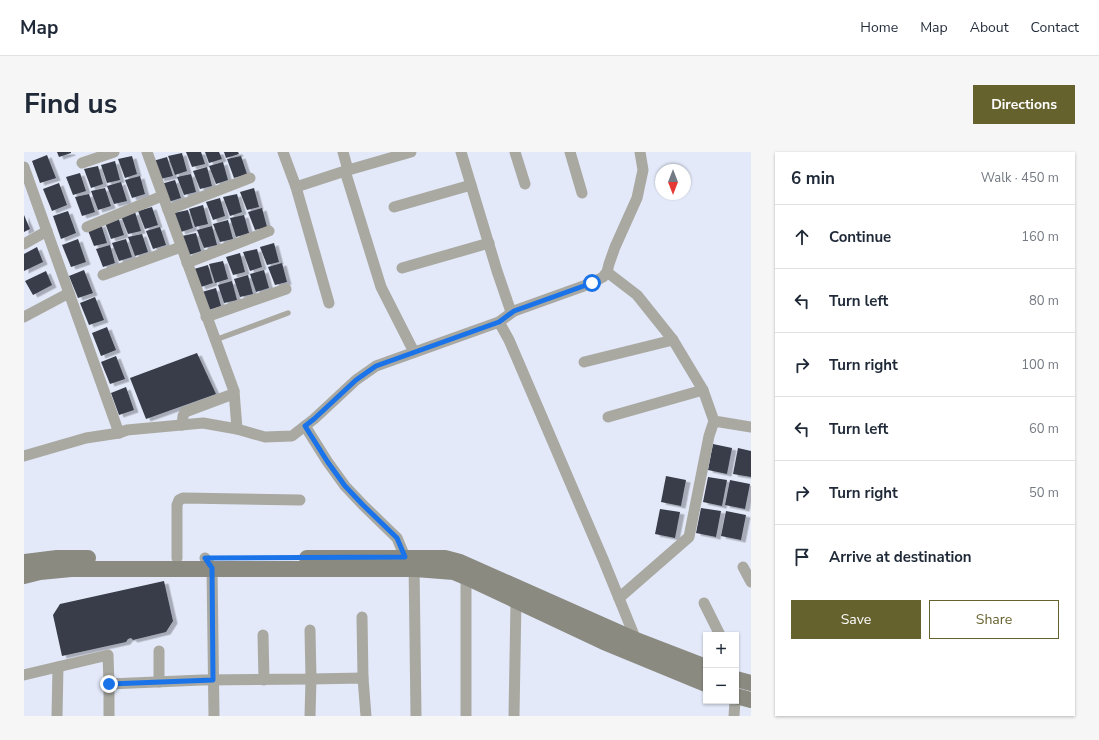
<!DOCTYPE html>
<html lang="en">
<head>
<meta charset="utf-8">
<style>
	:root { --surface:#fff; --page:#f6f6f7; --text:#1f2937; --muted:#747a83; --line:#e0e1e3; --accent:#66622e }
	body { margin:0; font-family:"Nunito Sans",sans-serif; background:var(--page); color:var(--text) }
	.controls { position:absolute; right:12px; bottom:12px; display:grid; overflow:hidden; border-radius:0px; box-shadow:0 1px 3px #0004 }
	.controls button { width:36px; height:36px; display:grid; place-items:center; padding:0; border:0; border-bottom:1px solid var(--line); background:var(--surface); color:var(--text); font:20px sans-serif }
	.compass { position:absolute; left:631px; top:12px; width:36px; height:36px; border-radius:50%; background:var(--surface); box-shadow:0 1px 3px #0004; rotate:180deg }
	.stop { position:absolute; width:12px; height:12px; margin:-9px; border:3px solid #1a73e8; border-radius:50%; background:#fff }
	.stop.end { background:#1a73e8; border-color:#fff; box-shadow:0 1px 4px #0008 }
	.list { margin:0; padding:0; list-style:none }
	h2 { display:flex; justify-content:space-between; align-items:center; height:52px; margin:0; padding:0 16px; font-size:17px }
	h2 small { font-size:13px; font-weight:400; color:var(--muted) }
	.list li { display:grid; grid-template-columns:26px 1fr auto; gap:12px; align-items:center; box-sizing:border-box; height:64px; padding:0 16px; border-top:1px solid var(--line) }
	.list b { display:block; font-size:15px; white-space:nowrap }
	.list em { font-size:13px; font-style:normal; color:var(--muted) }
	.actions { display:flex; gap:8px; padding:12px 16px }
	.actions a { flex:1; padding:9px 0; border:1px solid var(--accent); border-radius:0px; text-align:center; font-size:14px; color:var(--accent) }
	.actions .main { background:var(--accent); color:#fff }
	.icon { flex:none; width:22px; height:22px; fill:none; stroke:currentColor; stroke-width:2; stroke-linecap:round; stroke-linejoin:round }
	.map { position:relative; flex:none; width:727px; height:564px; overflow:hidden; border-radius:0px }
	header { display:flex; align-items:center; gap:24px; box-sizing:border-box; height:56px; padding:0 20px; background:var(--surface); border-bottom:1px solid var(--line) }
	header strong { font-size:19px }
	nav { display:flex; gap:22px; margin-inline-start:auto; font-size:14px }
	.intro { display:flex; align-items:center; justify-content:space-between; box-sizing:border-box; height:96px; padding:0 24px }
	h1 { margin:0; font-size:28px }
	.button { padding:10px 18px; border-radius:0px; background:var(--accent); color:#fff; font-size:14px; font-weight:700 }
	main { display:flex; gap:24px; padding:0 24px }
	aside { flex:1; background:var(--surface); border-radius:0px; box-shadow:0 1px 3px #0004 }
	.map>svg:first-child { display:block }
</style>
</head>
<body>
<header>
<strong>Map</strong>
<nav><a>Home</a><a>Map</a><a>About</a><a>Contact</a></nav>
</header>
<div class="intro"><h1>Find us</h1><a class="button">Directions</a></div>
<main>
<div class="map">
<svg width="727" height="564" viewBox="0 0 727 564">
	<defs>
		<filter id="shadow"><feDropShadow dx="4.5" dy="2.5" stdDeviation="0" flood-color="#0004"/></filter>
	</defs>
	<rect width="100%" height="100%" fill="#e3e9f9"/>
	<g fill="#383d48" filter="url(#shadow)">
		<polygon points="33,0 47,0 47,1 35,5"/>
		<polygon points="162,0 177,0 181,12 168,15"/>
		<polygon points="181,0 195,0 198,7 185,11"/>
		<polygon points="200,0 214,0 215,2 202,6"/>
		<polygon points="158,1 163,19 151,23 144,4"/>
		<polygon points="23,3 32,26 16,31 8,9"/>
		<polygon points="108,4 113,22 101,26 94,7"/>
		<polygon points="217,4 223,22 210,26 203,7"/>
		<polygon points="143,5 149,24 136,27 129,9"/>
		<polygon points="91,9 96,28 83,31 77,13"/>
		<polygon points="199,10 204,28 192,32 185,14"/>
		<polygon points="74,14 79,32 67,36 60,17"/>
		<polygon points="183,15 188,34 176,37 169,19"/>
		<polygon points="56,21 62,39 49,43 42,25"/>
		<polygon points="167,22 172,40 160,43 153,25"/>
		<polygon points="116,24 121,42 108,46 101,28"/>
		<polygon points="151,28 157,46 144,50 137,32"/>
		<polygon points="97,30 103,49 90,52 83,34"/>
		<polygon points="35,31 43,53 28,59 19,37"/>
		<polygon points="81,36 87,54 74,58 67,39"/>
		<polygon points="230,36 235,55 223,58 216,40"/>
		<polygon points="65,42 71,60 58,64 51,45"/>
		<polygon points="213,42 218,60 206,64 199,45"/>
		<polygon points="196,46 201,64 189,68 182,50"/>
		<polygon points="179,53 184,72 171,75 165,57"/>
		<polygon points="128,55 134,73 121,77 114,59"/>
		<polygon points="238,56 243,75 231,78 224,60"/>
		<polygon points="164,58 169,76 157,80 150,61"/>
		<polygon points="44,59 52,81 37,87 29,64"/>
		<polygon points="111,60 117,79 104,82 97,64"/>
		<polygon points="0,63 6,77 0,80"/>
		<polygon points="220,63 225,81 212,85 206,66"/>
		<polygon points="94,65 100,83 87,87 80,68"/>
		<polygon points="204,68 209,87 196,90 189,72"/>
		<polygon points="77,72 83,91 70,94 63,76"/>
		<polygon points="188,74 193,93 180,96 173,78"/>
		<polygon points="136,75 142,93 129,97 122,79"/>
		<polygon points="172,81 177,99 165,103 158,84"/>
		<polygon points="118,82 124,100 111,104 104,85"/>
		<polygon points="54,87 62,110 47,115 38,93"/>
		<polygon points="102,87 108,105 95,109 88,91"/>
		<polygon points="250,91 255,110 243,113 236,95"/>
		<polygon points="86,93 91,111 79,115 72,97"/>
		<polygon points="13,95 19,110 0,119 0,102"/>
		<polygon points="233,97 238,115 226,119 219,100"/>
		<polygon points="216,101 221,120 209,123 202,105"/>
		<polygon points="199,109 204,127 191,131 185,112"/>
		<polygon points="258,111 263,130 251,133 244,115"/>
		<polygon points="184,113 189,131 177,135 170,117"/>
		<polygon points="60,118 69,141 54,146 45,124"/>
		<polygon points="240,118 245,136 232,140 226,122"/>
		<polygon points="22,119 28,133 9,143 1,129"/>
		<polygon points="224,123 229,142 216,145 210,127"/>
		<polygon points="208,129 213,148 200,151 194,133"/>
		<polygon points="192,136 197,154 185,158 178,140"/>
		<polygon points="71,145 80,168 65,173 56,151"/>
		<polygon points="83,175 92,198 77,204 68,181"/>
		<polygon points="173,201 192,242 122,267 106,226"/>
		<polygon points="92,204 101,227 86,232 77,210"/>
		<polygon points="102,235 110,258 95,263 87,241"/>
		<polygon points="689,292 708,296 703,322 684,318"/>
		<polygon points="714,296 727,299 727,325 709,322"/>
		<polygon points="642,324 662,328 657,354 637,350"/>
		<polygon points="684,325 703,328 698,354 679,350"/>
		<polygon points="706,328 726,332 721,357 701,353"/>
		<polygon points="677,356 697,359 692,385 672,381"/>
		<polygon points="636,357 656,360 651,386 631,382"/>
		<polygon points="702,359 722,363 717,388 697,384"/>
		<polygon points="140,429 149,469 142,480 109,488 107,486 104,487 102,490 38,504 29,463 36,452"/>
	</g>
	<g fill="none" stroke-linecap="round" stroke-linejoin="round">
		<polyline stroke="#a9a9a2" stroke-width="5.5" points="191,188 264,161"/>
		<g stroke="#a9a9a2" stroke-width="11">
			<polyline points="123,0 210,239 209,242 161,260 159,264 158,273"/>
			<polyline points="259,0 272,35"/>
			<polyline points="319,0 324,18"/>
			<polyline points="437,0 473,119 486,157 490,159"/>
			<polyline points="491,0 501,32"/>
			<polyline points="546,0 558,41"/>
			<polyline points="58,11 90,0"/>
			<polyline points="0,15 95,281"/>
			<polyline points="321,19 357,135 390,200"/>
			<polyline points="370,55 447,33"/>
			<polyline points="144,58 226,26"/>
			<polyline points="63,75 138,44"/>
			<polyline points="0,92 23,79"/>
			<polyline points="163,111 245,79"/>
			<polyline points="378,116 465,91"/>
			<polyline points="583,120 613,143 649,188 679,238 690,269 727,275"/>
			<polyline points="79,123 157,95"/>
			<polyline points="305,151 272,35 321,19 387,0"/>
			<polyline points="0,165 45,141"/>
			<polyline points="182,165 262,137"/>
			<polyline points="475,170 490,159 568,131 579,125 583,120 585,112 591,95 613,46 619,18 616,0"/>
			<polyline points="560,210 649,188"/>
			<polyline points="210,239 213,277"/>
			<polyline points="584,265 679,238"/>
			<polyline points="281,274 303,309 321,334 339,353 373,386 381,405"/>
			<polyline points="0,304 62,286 95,281 103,278 179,271 213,277 241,285 268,284 290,267 332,228 352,214 475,170 485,188 579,407 612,488 612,491"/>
			<polyline points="153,406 153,353 155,348 159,346 276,348"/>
			<polyline points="181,406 188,416 190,564"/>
			<polyline points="390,410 392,564"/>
			<polyline points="719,415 727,430"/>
			<polyline points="442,425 442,564"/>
			<polyline points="595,446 665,385 685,284 690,269"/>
			<polyline points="680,451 696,483"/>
			<polyline points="338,465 339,526"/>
			<polyline points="239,483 240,528"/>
			<polyline points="135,499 135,530"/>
			<polyline points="0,523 84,503 85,532 178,528 287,527 286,478"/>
			<polyline points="85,532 85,564"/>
			<polyline points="33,564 34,515"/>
			<polyline points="286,564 287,527 339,526 342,564"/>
			<polyline points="490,564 492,448"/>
			<polyline points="710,564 711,549"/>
		</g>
		<g stroke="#8a8a80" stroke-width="16">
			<polyline points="283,406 421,406 436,410 612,488 682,515"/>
			<polyline points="0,410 33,406 64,406"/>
			<polyline points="0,424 16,420 47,417 391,417 430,420 442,425 580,490 682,532"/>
			<polyline points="712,527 727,531"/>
			<polyline points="712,544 727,548"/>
		</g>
	</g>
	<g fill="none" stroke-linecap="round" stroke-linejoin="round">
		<polyline stroke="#1a73e8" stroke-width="5" points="85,532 189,528 188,416 181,406 381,405 373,386 339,353 321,334 303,309 281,274 290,267 332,228 352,214 475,170 490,159 568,131"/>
	</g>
</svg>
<div class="controls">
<button>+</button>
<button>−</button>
</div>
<svg class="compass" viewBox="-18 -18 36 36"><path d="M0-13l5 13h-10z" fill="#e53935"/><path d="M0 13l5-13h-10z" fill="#747a83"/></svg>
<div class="stop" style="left:568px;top:131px"></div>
<div class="stop end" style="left:85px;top:532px"></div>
</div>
<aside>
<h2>6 min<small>Walk · 450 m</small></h2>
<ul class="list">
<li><svg class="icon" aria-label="ahead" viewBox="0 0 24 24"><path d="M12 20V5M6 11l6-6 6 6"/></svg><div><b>Continue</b></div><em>160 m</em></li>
<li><svg class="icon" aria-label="left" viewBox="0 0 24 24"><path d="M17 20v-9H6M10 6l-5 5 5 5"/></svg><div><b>Turn left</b></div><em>80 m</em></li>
<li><svg class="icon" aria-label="right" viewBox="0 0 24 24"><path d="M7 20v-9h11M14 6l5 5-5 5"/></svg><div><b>Turn right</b></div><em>100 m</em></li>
<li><svg class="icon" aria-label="left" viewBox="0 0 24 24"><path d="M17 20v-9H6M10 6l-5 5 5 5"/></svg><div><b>Turn left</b></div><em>60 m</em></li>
<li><svg class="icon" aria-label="right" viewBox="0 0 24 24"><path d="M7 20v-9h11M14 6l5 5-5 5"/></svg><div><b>Turn right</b></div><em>50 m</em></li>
<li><svg class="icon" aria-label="arrive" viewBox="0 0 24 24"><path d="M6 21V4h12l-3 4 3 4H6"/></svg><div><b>Arrive at destination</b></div></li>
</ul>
<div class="actions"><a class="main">Save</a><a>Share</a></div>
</aside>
</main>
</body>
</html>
